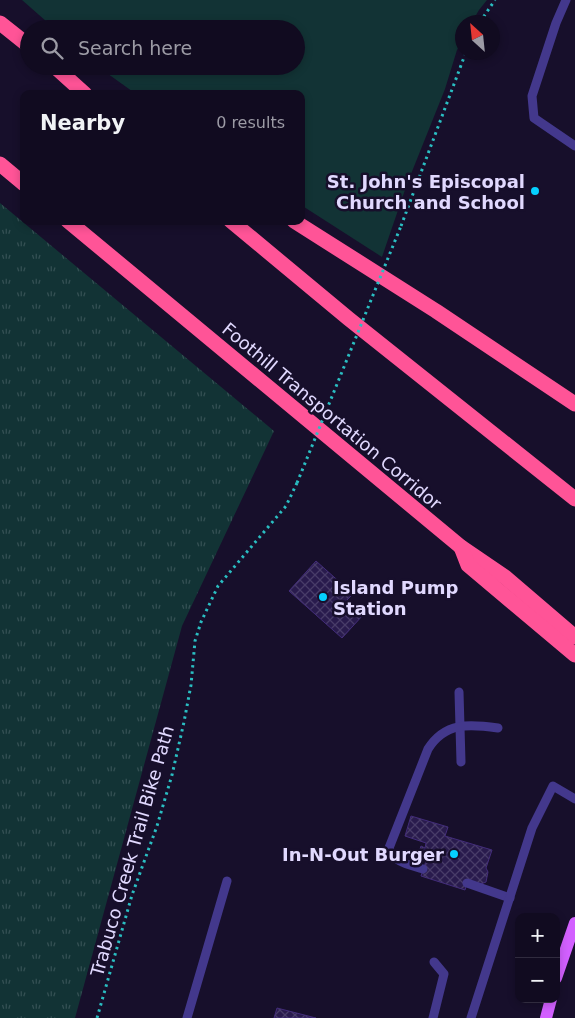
<!DOCTYPE html>
<html lang="en">
<head>
<meta charset="utf-8">
<style>
	:root { --surface:#110b20; --page:#1a1429; --text:#f1f3f6; --muted:#9c9ba5; --line:#302b3e }
	body { margin:0; font-family:"DejaVu Sans",sans-serif; background:var(--page); color:var(--text) }
	.controls { position:absolute; right:15px; bottom:15px; display:grid; overflow:hidden; border-radius:10px; box-shadow:0 2px 8px #0003 }
	.controls button { width:45px; height:45px; display:grid; place-items:center; padding:0; border:0; border-bottom:1px solid var(--line); background:var(--surface); color:var(--text); font:25px sans-serif }
	.compass { position:absolute; left:455px; top:15px; width:45px; height:45px; border-radius:50%; background:var(--surface); box-shadow:0 2px 8px #0003; rotate:333deg }
	.list { margin:0; padding:0; list-style:none }
	h2 { display:flex; justify-content:space-between; align-items:center; height:65px; margin:0; padding:0 20px; font-size:21px }
	h2 small { font-size:16px; font-weight:400; color:var(--muted) }
	.icon { flex:none; width:28px; height:28px; fill:none; stroke:currentColor; stroke-width:2; stroke-linecap:round; stroke-linejoin:round }
	.map { position:relative; flex:none; width:575px; height:1018px; overflow:hidden }
	.search { position:absolute; background:var(--surface); box-shadow:0 2px 8px #0003; left:20px; top:20px; width:285px; height:55px; display:flex; align-items:center; gap:12px; box-sizing:border-box; padding:0 18px; border-radius:28px; color:var(--muted); font-size:19px }
	.panel { position:absolute; background:var(--surface); box-shadow:0 2px 8px #0003; left:20px; top:90px; width:285px; height:135px; border-radius:10px }
	.map>svg:first-child { display:block }
</style>
</head>
<body>
<div class="map">
<svg width="575" height="1018" viewBox="0 0 575 1018">
	<defs>
		<pattern id="park-tufts" width="24" height="20" patternUnits="userSpaceOnUse" patternTransform="scale(1.25)"><rect width="24" height="20" fill="#123335"/><path d="M3 7l-1-3M5 7V3M7 7l1-3M15 17l-1-3M17 17v-4M19 17l1-3" fill="none" stroke="#345053"/></pattern>
		<pattern id="building-cross-hatch" width="8" height="8" patternUnits="userSpaceOnUse" patternTransform="scale(1.25)"><rect width="8" height="8" fill="#291b4d"/><path d="M0 0l8 8M0 8l8-8" fill="none" stroke="#483c68"/></pattern>
	</defs>
	<rect width="100%" height="100%" fill="#170f2b"/>
	<polygon fill="#123335" points="22,0 487,0 479,10 472,22 462,22 462,41 457,50 445,89 407,184 382,257 301,205 301,94 136,94 97,66 296,66 296,29 55,29"/>
	<polygon fill="url(#park-tufts)" points="0,203 274,431 182,626 75,1018 0,1018"/>
	<g fill="url(#building-cross-hatch)" stroke="#422c7a">
		<polygon points="316,561 353,594 347,600 363,615 342,638 289,591"/>
		<polygon points="411,816 448,827 445,836 492,850 486,868 488,872 486,882 481,884 468,880 465,890 421,876 426,861 417,858 421,846 425,848 426,843 405,836"/>
		<polygon points="277,1008 316,1018 274,1018"/>
	</g>
	<g fill="none" stroke-linecap="round" stroke-linejoin="round">
		<g stroke="#2abec2" stroke-width="3" stroke-dasharray="2.5 4" stroke-linecap="butt">
			<polyline points="480,22 495,0"/>
			<polyline points="401,226 466,52"/>
			<polyline points="97,1018 132,895 157,826 172,775 184,722 191,685 195,641 201,622 218,586 286,506 297,483"/>
		</g>
		<g stroke="#43388c" stroke-width="9">
			<polyline points="566,0 556,23 532,96 534,118 575,146"/>
			<polyline points="459,692 461,762"/>
			<path d="M423 869C411 865 393 863 389 848L428 749C445 722 469 724 498 728"/>
			<polyline points="467,883 510,898"/>
			<polyline points="187,1018 227,881"/>
			<polyline points="433,1018 444,974 434,962"/>
			<polyline points="471,1018 532,828 553,786 575,799"/>
		</g>
		<g stroke="#d260ff" stroke-width="12">
			<polyline points="556,978 575,923"/>
			<polyline points="546,1018 551,999"/>
		</g>
		<g stroke="#ff5497" stroke-width="15">
			<polyline points="0,23 29,46"/>
			<polyline points="54,66 85,94"/>
			<polyline points="0,164 24,184"/>
			<polyline points="68,221 461,547 505,577 575,637"/>
			<polyline points="231,221 349,319 575,499"/>
			<polyline points="294,221 436,311 575,404"/>
			<polyline points="461,547 468,565 575,655"/>
		</g>
		<polyline stroke="#2abec2" stroke-width="3" stroke-dasharray="2.5 4" stroke-linecap="butt" points="297,483 401,226"/>
	</g>
	<g fill="#05d0ff" stroke="#170f2b" stroke-width="2">
		<circle cx="535" cy="191" r="5"/>
		<circle cx="323" cy="597" r="5"/>
		<circle cx="454" cy="854" r="5"/>
	</g>
	<g text-anchor="middle" dominant-baseline="central" stroke-width="5" stroke-linejoin="round" paint-order="stroke">
		<g font-size="18" font-weight="bold" fill="#e1d9ff" stroke="#170f2b" text-anchor="end">
			<text x="525" y="181">St. John's Episcopal<tspan x="525" dy="21">Church and School</tspan></text>
			<text x="333" y="587" text-anchor="start">Island Pump<tspan x="333" dy="21">Station</tspan></text>
			<text x="444" y="854">In-N-Out Burger</text>
		</g>
		<g font-size="18" fill="#e1d9ff" stroke="#170f2b">
			<text transform="translate(332 416) rotate(40)">Foothill Transportation Corridor</text>
			<text transform="translate(132 851) rotate(-74)">Trabuco Creek Trail Bike Path</text>
		</g>
	</g>
</svg>
<div class="controls">
<button>+</button>
<button>−</button>
</div>
<svg class="compass" viewBox="-18 -18 36 36"><path d="M0-13l5 13h-10z" fill="#e53935"/><path d="M0 13l5-13h-10z" fill="#9c9ba5"/></svg>
<div class="search"><svg class="icon" aria-label="search" viewBox="0 0 24 24"><circle cx="10" cy="10" r="6"/><path d="M15 15l6 6"/></svg>Search here</div>
<section class="panel">
<h2>Nearby<small>0 results</small></h2>
<ul class="list">
</ul>
</section>
</div>
</body>
</html>
